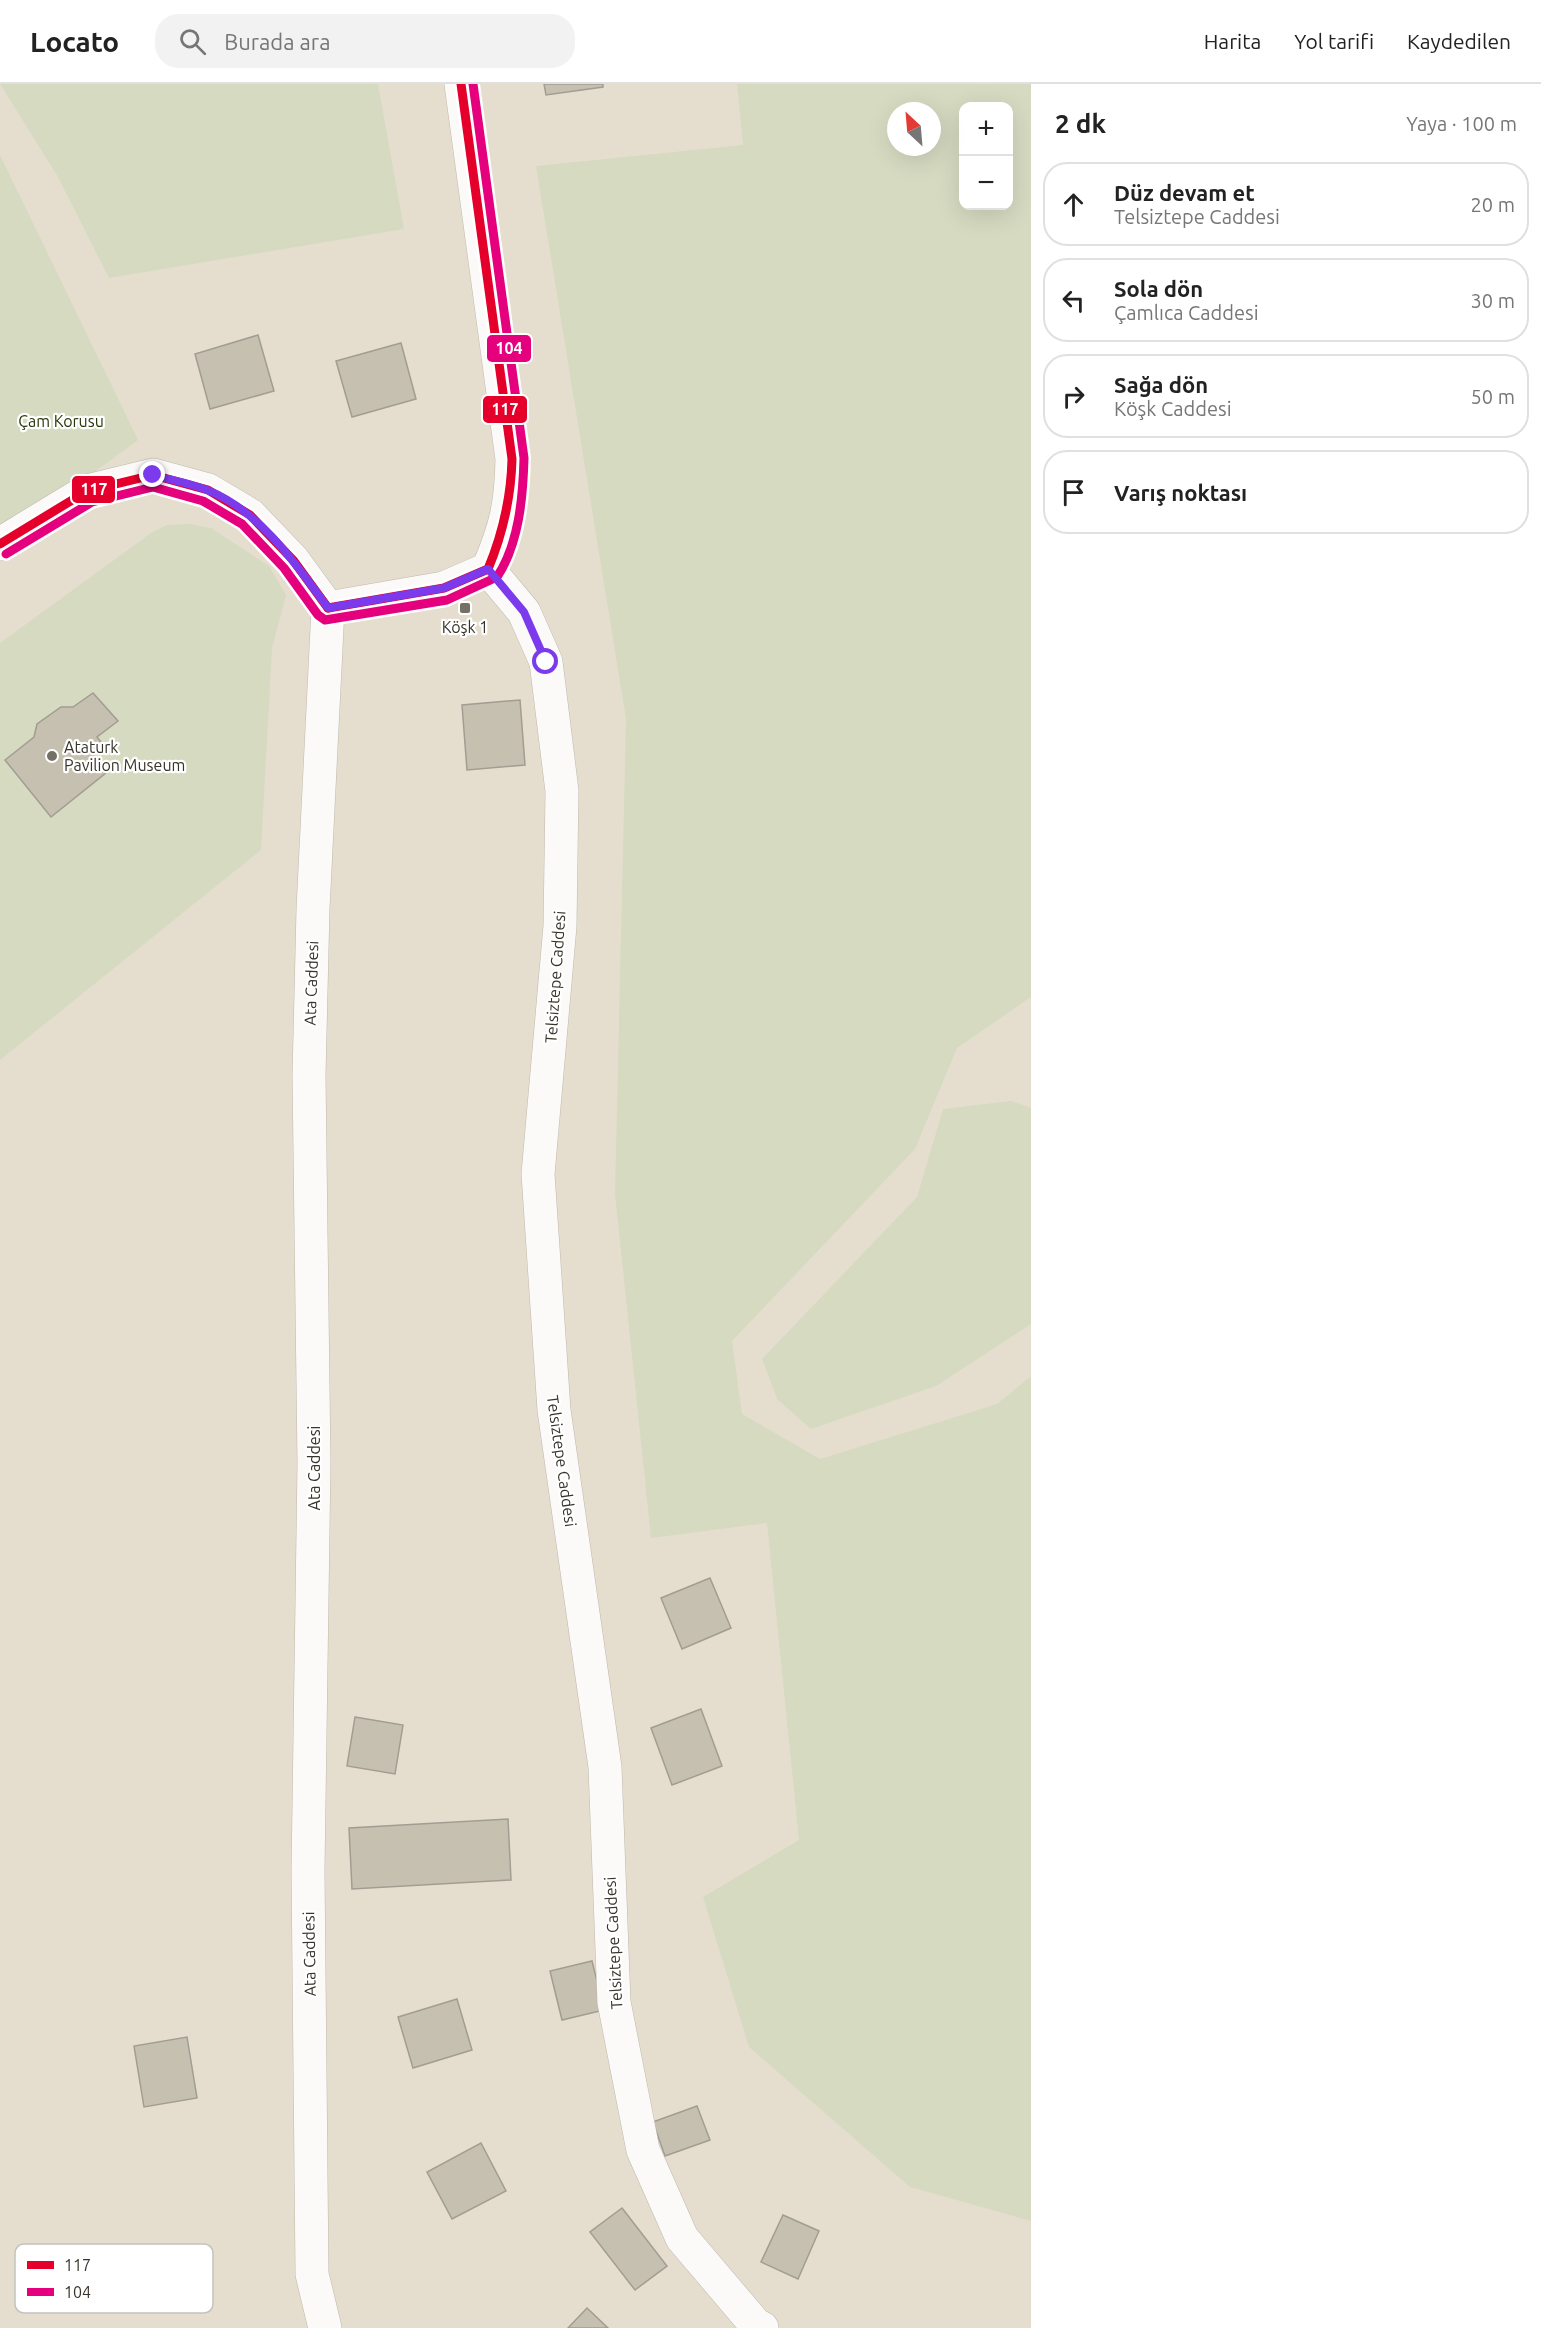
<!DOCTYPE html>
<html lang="tr">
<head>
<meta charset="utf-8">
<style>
	:root { --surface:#fff; --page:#f2f2f2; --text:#222; --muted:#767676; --line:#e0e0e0 }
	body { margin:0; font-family:Ubuntu,sans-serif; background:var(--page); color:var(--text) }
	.controls { position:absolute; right:18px; top:18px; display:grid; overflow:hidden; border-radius:12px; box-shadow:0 6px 24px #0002 }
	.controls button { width:54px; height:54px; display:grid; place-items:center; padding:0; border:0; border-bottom:2px solid var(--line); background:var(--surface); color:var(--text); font:30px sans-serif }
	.compass { position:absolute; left:887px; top:18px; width:54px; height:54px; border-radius:50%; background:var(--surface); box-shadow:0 6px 24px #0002; rotate:334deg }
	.stop { position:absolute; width:18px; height:18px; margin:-14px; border:4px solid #7c3aed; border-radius:50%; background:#fff }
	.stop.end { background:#7c3aed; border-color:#fff; box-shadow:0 2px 6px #0008 }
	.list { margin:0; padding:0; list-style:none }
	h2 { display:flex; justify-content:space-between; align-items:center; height:78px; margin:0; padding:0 24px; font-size:26px }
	h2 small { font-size:20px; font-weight:400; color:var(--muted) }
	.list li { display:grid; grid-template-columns:39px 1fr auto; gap:18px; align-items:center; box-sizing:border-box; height:84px; margin:0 12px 12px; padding:0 12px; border:2px solid var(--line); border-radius:24px }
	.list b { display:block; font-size:22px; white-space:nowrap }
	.list p { margin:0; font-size:20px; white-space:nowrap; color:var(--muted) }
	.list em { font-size:20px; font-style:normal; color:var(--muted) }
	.icon { flex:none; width:33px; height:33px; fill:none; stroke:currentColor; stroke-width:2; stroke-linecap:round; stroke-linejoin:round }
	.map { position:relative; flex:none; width:1031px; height:2244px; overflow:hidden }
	header { display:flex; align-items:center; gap:36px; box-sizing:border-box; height:84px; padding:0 30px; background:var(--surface); border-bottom:2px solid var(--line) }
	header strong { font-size:28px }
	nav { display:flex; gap:33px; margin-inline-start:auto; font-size:21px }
	.search { width:420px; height:54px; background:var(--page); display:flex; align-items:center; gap:15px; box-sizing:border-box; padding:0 21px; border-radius:24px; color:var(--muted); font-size:22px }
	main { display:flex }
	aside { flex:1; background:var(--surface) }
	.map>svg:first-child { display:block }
</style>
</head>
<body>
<header>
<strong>Locato</strong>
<div class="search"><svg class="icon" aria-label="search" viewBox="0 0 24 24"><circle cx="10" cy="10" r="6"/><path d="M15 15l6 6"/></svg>Burada ara</div>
<nav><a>Harita</a><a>Yol tarifi</a><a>Kaydedilen</a></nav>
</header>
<main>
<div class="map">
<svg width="1031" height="2244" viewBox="0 0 1031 2244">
	<rect width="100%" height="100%" fill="#e5decf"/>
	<g fill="#d6dac1" fill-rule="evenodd">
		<polygon points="0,0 378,0 404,145 109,194 58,93"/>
		<path d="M737 0H1031V913L957 964 915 1065 732 1257 742 1330 820 1375 997 1320 1031 1292V2137L910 2103 749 1963 703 1813 799 1756 767 1439 651 1454 615 1110 626 635 536 82 743 61ZM963 22H1008V122H963ZM896 27H932V63H896Z"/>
		<polygon points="0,71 138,356 0,457"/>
		<polygon points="189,440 211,444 269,482 286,511 272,564 261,766 0,976 0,559 151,449 167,441"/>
		<polygon points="1011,1017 1031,1024 1031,1240 936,1302 811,1345 777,1315 762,1275 917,1113 943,1025"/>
	</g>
	<g fill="#c6c0b1" stroke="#a29d92" stroke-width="1.5">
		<polygon points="544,0 603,0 603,3 546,11"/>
		<polygon points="258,251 274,307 210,325 195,270"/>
		<polygon points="401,259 416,315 352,333 336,277"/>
		<polygon points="93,609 118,637 97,653 101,658 91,667 107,688 51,733 5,676 34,653 37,640 61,623 73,623"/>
		<polygon points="520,616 525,681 467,686 462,621"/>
		<polygon points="710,1494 731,1544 682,1565 661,1514"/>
		<polygon points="701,1625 722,1682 672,1701 651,1644"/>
		<polygon points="355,1633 403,1641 395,1690 347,1682"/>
		<polygon points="508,1735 511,1796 352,1805 349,1744"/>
		<polygon points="592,1877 604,1926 562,1936 550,1887"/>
		<polygon points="457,1915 472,1966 413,1984 398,1933"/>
		<polygon points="187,1953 197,2014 144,2023 134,1962"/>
		<polygon points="697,2022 710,2056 665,2072 653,2038"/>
		<polygon points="481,2059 506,2107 452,2135 427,2088"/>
		<polygon points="622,2124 667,2182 635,2206 590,2148"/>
		<polygon points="783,2131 819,2147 798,2195 761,2178"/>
		<polygon points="587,2224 608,2244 568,2244"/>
	</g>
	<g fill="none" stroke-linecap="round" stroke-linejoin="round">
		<defs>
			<polyline id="street" points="325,2244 312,2190 308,1787 314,1379 309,992 313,825 328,524"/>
			<g id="secondary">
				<path d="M0 460 87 407 153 391 208 406 250 431 293 476 328 524 444 504 488 485C506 443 511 421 512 375L461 0"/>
				<polyline points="488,485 524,528 546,578 562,707 560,842 538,1090 554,1326 605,1683 614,1918 643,2066 682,2154 755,2240 762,2244"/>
			</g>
		</defs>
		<use href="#street" stroke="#beb9ad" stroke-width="34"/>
		<use href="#secondary" stroke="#beb9ad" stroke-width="34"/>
		<use href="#street" stroke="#fbfaf8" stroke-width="33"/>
		<use href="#secondary" stroke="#fbfaf8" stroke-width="33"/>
		<defs>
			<g id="bus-1">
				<polyline points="0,460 87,407 153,391 208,406 250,431 293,476 328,524"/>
				<path d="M328 524 444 504 488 485C503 449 511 414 512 375L461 0"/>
			</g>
			<path id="bus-2" d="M6 470 92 418 153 403 203 417 242 440 284 484 318 531 325 536 447 516 497 493C519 460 523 413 524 374L473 0"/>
		</defs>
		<use href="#bus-1" stroke="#fff" stroke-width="14"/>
		<use href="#bus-2" stroke="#fff" stroke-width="14"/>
		<use href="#bus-1" stroke="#e4002b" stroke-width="9"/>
		<use href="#bus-2" stroke="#e5007d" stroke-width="9"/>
	</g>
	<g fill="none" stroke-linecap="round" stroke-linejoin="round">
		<path stroke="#7c3aed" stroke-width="8" d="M153 391C171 396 190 399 207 406 259 426 296 480 328 524L444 504 488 485 524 528 546 578"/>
	</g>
	<g fill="#757064" stroke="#fff" stroke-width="2">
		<rect x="459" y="518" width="12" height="12" rx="3"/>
		<circle cx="52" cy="672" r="6"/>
	</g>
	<g text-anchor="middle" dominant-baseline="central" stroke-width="4.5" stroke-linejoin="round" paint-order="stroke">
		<g font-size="16" fill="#293809" stroke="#fff">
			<text x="61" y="337">Çam Korusu</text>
		</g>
		<g font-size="16" fill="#38342a" stroke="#fff">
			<text x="465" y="543">Köşk 1</text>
			<text x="64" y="663" text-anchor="start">Ataturk<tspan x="64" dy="18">Pavilion Museum</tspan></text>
		</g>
		<g font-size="16" fill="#38342a" stroke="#fff">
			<text transform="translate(555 893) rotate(-86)">Telsiztepe Caddesi</text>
			<text transform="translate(311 899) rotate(-88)">Ata Caddesi</text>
			<text transform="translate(562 1377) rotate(82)">Telsiztepe Caddesi</text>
			<text transform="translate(314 1384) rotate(-90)">Ata Caddesi</text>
			<text transform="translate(613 1859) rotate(-93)">Telsiztepe Caddesi</text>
			<text transform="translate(309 1870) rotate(-91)">Ata Caddesi</text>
		</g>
	</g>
	<rect x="15" y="2160" width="198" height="69" rx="9" fill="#fff" stroke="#c3c2bf" stroke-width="1.5"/>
	<rect x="27" y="2177" width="27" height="8" fill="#e4002b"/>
	<rect x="27" y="2204" width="27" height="8" fill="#e5007d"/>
	<g font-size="16" fill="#38342a">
		<text x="64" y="2187">117</text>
		<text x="64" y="2214">104</text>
	</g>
	<g stroke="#fff" stroke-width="2">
		<rect x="486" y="250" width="46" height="29" rx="6" fill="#e5007d"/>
		<rect x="482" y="311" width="46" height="29" rx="6" fill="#e4002b"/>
		<rect x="71" y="391" width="45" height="29" rx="6" fill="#e4002b"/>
	</g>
	<g font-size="16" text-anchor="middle" font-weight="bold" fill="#fff">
		<text x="509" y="270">104</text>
		<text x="505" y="331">117</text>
		<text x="94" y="411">117</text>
	</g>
</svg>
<div class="controls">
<button>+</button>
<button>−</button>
</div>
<svg class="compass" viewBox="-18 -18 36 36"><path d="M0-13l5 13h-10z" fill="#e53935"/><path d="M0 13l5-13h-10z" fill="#767676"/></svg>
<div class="stop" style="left:546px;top:578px"></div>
<div class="stop end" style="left:153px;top:391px"></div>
</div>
<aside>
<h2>2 dk<small>Yaya · 100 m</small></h2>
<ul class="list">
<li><svg class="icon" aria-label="ahead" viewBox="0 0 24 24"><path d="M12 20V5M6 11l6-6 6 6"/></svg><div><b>Düz devam et</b><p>Telsiztepe Caddesi</p></div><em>20 m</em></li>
<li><svg class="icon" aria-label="left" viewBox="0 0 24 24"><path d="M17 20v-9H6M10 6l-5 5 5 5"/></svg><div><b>Sola dön</b><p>Çamlıca Caddesi</p></div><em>30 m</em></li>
<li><svg class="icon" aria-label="right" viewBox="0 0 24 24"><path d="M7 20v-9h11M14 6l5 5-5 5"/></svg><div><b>Sağa dön</b><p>Köşk Caddesi</p></div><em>50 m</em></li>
<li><svg class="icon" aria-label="arrive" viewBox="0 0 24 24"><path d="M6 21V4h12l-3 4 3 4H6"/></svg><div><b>Varış noktası</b></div></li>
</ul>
</aside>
</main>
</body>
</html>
